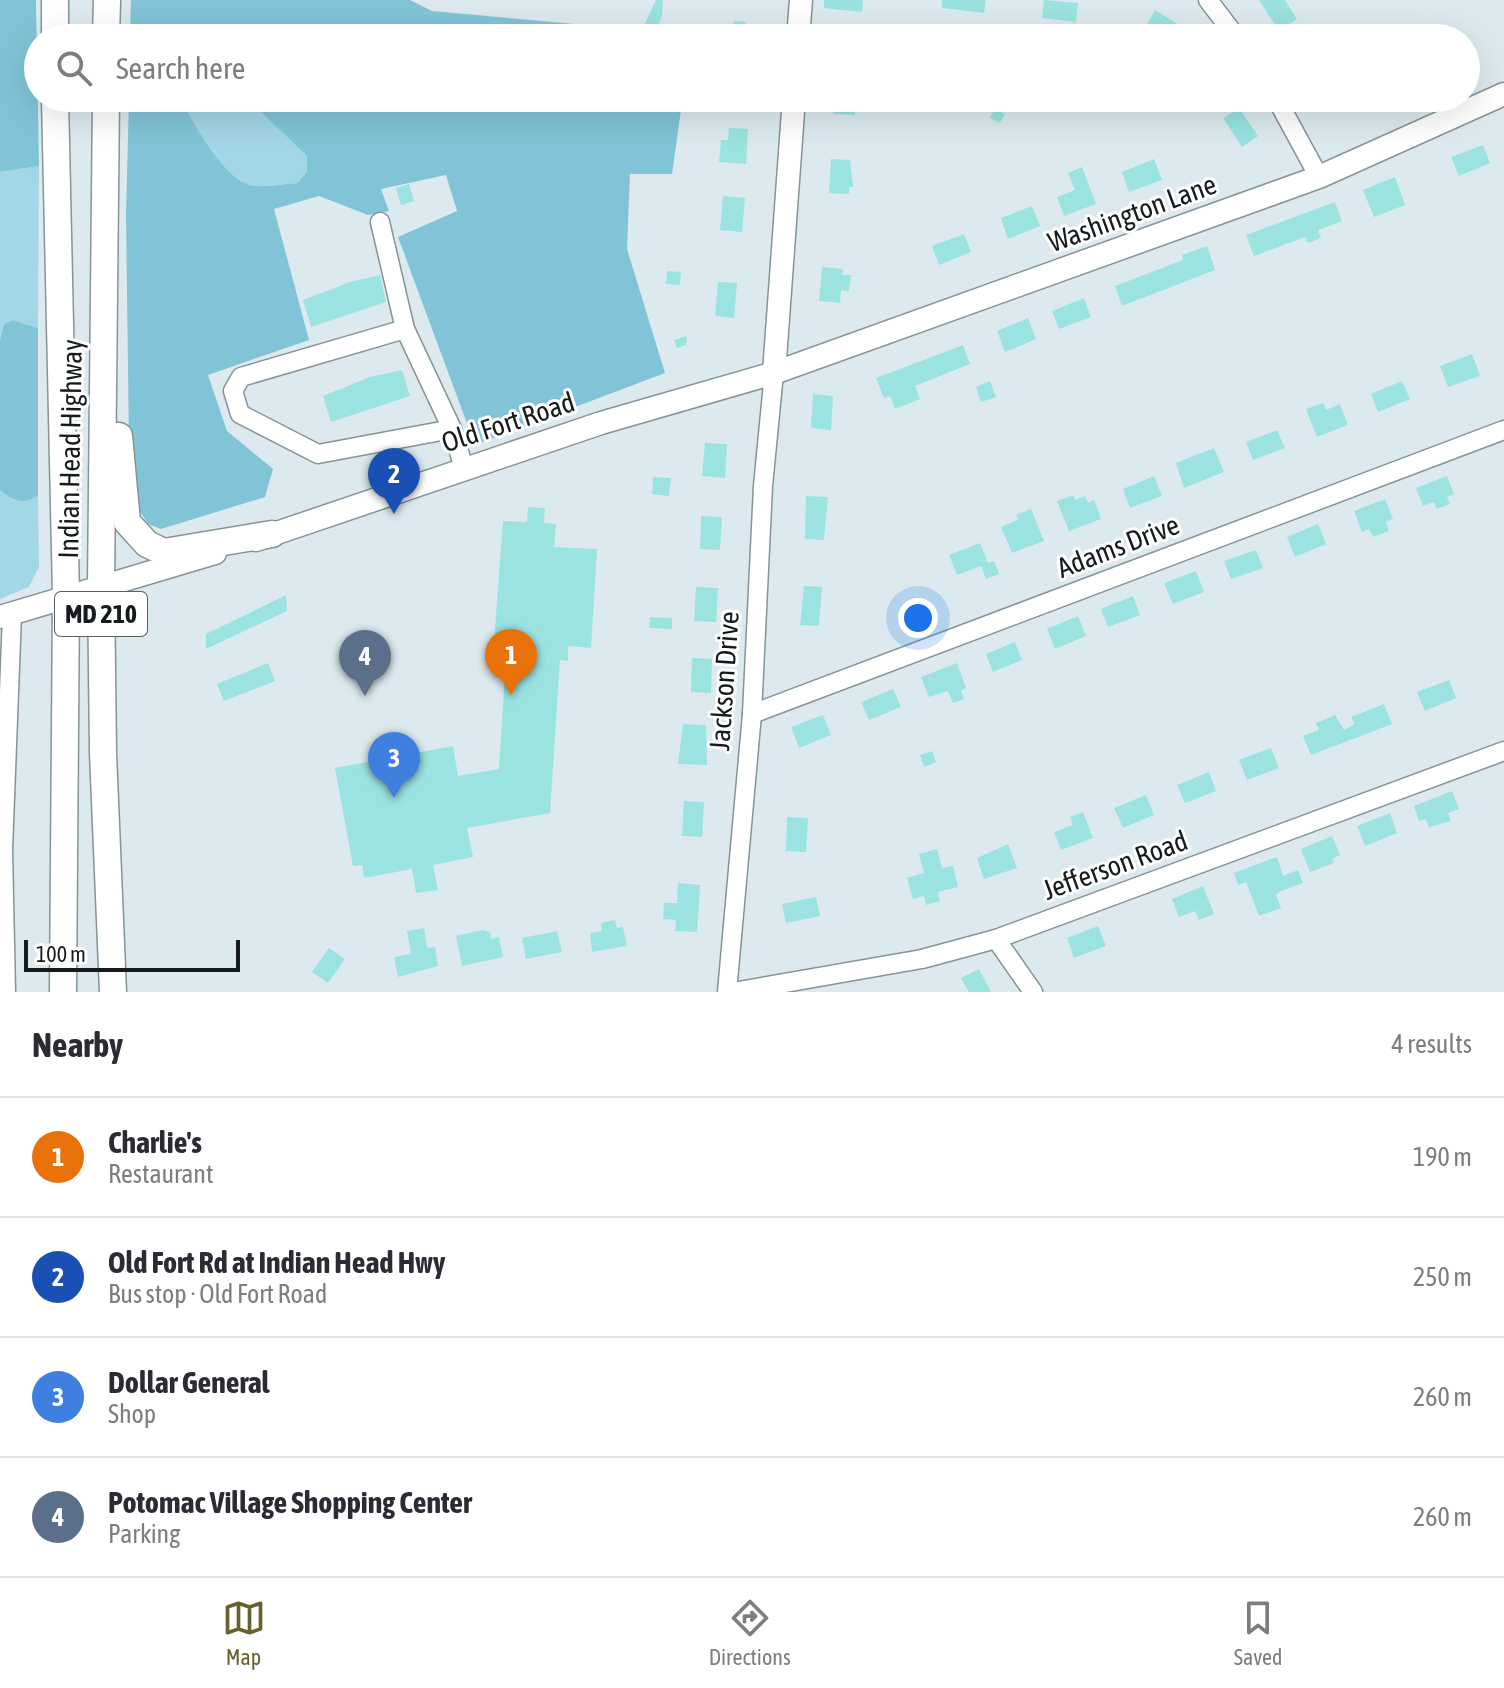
<!DOCTYPE html>
<html lang="en">
<head>
<meta charset="utf-8">
<style>
	:root { --surface:#fff; --page:#f7f7f7; --text:#2b2b33; --muted:#7c7c81; --line:#e1e1e2; --accent:#68612e }
	body { margin:0; font-family:"Asap Condensed",sans-serif; background:var(--page); color:var(--text) }
	.scale { position:absolute; left:24px; bottom:20px; width:216px; box-sizing:border-box; padding-left:8px; border:4px solid #151a1c; border-top:0; font-size:22px; line-height:28px; white-space:nowrap; color:#151a1c; -webkit-text-stroke:6px #fff; paint-order:stroke }
	.you { position:absolute; left:918px; top:618px; width:28px; height:28px; margin:-20px; border:6px solid #fff; border-radius:50%; background:#1a73e8; box-shadow:0 0 0 12px #1a73e833 }
	.badge { display:grid; place-items:center; width:52px; height:52px; border-radius:50%; background:var(--accent); color:#fff; font-size:26px; font-weight:700 }
	.pin { position:absolute; translate:-50% -66px; filter:drop-shadow(0 2px 4px #0008) }
	.pin::after { content:''; position:absolute; top:42px; width:28px; height:24px; background:inherit; clip-path:polygon(0 0,100% 0,50% 100%) }
	.list { margin:0; padding:0; list-style:none }
	h2 { display:flex; justify-content:space-between; align-items:center; height:104px; margin:0; padding:0 32px; font-size:34px }
	h2 small { font-size:26px; font-weight:400; color:var(--muted) }
	.list li { display:grid; grid-template-columns:52px 1fr auto; gap:24px; align-items:center; box-sizing:border-box; height:120px; padding:0 32px; border-top:2px solid var(--line) }
	.list b { display:block; font-size:30px; white-space:nowrap }
	.list p { margin:0; font-size:26px; white-space:nowrap; color:var(--muted) }
	.list em { font-size:26px; font-style:normal; color:var(--muted) }
	.icon { flex:none; width:44px; height:44px; fill:none; stroke:currentColor; stroke-width:2; stroke-linecap:round; stroke-linejoin:round }
	.map { position:relative; flex:none; width:1504px; height:992px; overflow:hidden }
	.search { position:absolute; background:var(--surface); box-shadow:0 8px 32px #0002; left:24px; right:24px; top:24px; height:88px; display:flex; align-items:center; gap:20px; box-sizing:border-box; padding:0 28px; border-radius:44px; color:var(--muted); font-size:30px }
	.sheet { height:584px; background:var(--surface) }
	nav { display:flex; justify-content:space-around; align-items:center; box-sizing:border-box; height:112px; border-top:2px solid var(--line); background:var(--surface); font-size:22px; color:var(--muted) }
	nav a { display:grid; justify-items:center; gap:4px }
	nav .on { color:var(--accent) }
	.map>svg:first-child { display:block }
</style>
</head>
<body>
<div class="map">
<svg width="1504" height="992" viewBox="0 0 1504 992">
	<rect width="100%" height="100%" fill="#dceaef"/>
	<g fill="#a3d6e6">
		<path d="M196 98H246L307 156V171L298 183C284 184 267 187 253 186 228 182 199 133 188 112Z"/>
		<polygon points="39,166 38,328 13,320 4,324 0,340 0,172"/>
		<path d="M0 490C13 501 22 505 38 496L39 567 29 587 0 599Z"/>
	</g>
	<g fill="#82c4d7">
		<polygon points="0,0 36,0 39,166 0,172"/>
		<polygon points="131,0 410,0 432,11 729,38 130,38"/>
		<path d="M129 98H196L188 112C199 133 228 182 253 186 267 187 284 184 298 183L307 171V156L246 98H766L681 110 672 174H630L627 249 665 373 475 445 398 237 457 211 446 175 381 189 389 211 368 215 319 196 274 209 309 340 208 375 227 431 273 469 265 497 161 529 148 524 138 508 129 446 126 215Z"/>
		<path d="M13 320 38 328V496C22 505 13 501 0 490V340L4 324Z"/>
	</g>
	<g fill="#9ae3e1">
		<polygon points="656,0 663,0 662,16 656,30 644,25"/>
		<polygon points="824,0 863,0 862,12 824,8"/>
		<polygon points="942,0 986,0 984,13 942,8"/>
		<polygon points="1044,0 1078,3 1076,22 1042,18"/>
		<polygon points="1259,0 1285,0 1297,19 1279,31"/>
		<polygon points="1155,10 1184,28 1178,38 1162,38 1145,28"/>
		<polygon points="734,21 746,22 745,33 733,32"/>
		<polygon points="834,98 864,98 864,110 855,109 855,115 833,114"/>
		<polygon points="1332,98 1371,98 1371,99 1338,112"/>
		<polygon points="1239,108 1258,136 1242,147 1223,118"/>
		<polygon points="994,109 1005,114 1000,123 990,118"/>
		<polygon points="729,128 748,129 746,164 719,162 721,140 728,140"/>
		<polygon points="1483,145 1490,163 1459,176 1451,157"/>
		<polygon points="831,159 850,160 853,187 849,187 849,194 829,193"/>
		<polygon points="1154,159 1162,180 1129,192 1122,172"/>
		<polygon points="1082,167 1096,204 1064,216 1057,197 1075,190 1068,173"/>
		<polygon points="1395,177 1405,205 1374,217 1363,190"/>
		<polygon points="409,184 414,201 401,205 396,188"/>
		<polygon points="723,196 745,198 742,232 720,230"/>
		<polygon points="1335,202 1342,221 1318,230 1321,238 1308,243 1305,237 1254,256 1246,235"/>
		<polygon points="1032,206 1040,226 1008,239 1001,218"/>
		<polygon points="964,234 971,252 939,265 932,246"/>
		<polygon points="1207,246 1215,270 1122,306 1115,286 1183,260 1182,255"/>
		<polygon points="822,267 843,269 842,275 851,275 849,291 841,290 840,303 819,301"/>
		<polygon points="667,271 681,272 680,285 666,284"/>
		<polygon points="380,275 386,302 311,327 303,300 350,282"/>
		<polygon points="718,282 737,283 734,318 715,316"/>
		<polygon points="1084,298 1091,317 1059,329 1052,311"/>
		<polygon points="1028,318 1036,339 1005,352 997,331"/>
		<polygon points="687,336 686,345 677,348 674,340"/>
		<polygon points="963,345 970,364 915,386 920,399 895,409 890,396 884,398 876,378"/>
		<polygon points="1472,354 1480,376 1448,387 1440,366"/>
		<polygon points="402,370 410,396 331,422 323,396 370,377"/>
		<polygon points="990,381 996,397 981,402 976,387"/>
		<polygon points="1402,381 1410,399 1378,412 1371,394"/>
		<polygon points="813,394 833,396 831,430 811,428"/>
		<polygon points="1323,403 1326,410 1340,404 1348,425 1317,437 1306,409"/>
		<polygon points="1277,430 1285,448 1253,460 1246,442"/>
		<polygon points="705,443 727,444 725,478 702,476"/>
		<polygon points="1214,448 1224,472 1184,488 1176,463"/>
		<polygon points="1154,476 1162,496 1130,508 1123,489"/>
		<polygon points="1447,476 1454,494 1447,497 1450,504 1437,509 1434,502 1423,506 1416,488"/>
		<polygon points="653,477 671,478 669,496 652,494"/>
		<polygon points="1073,495 1075,500 1085,496 1088,503 1094,500 1101,519 1069,531 1057,501"/>
		<polygon points="806,496 828,497 824,540 805,539"/>
		<polygon points="1385,499 1393,519 1386,522 1389,531 1373,537 1369,529 1362,532 1354,511"/>
		<polygon points="528,507 545,508 544,523 556,524 554,547 597,549 591,648 568,646 568,661 560,660 550,813 467,828 473,857 433,865 438,890 416,893 412,869 364,878 362,865 353,866 335,768 453,746 458,776 499,769 507,642 494,641 503,521 527,522"/>
		<polygon points="1031,509 1044,541 1012,553 1001,527 1018,520 1016,515"/>
		<polygon points="701,516 722,517 720,550 700,549"/>
		<polygon points="1318,524 1326,544 1295,557 1287,537"/>
		<polygon points="980,543 988,563 994,561 999,574 986,579 981,566 957,575 949,555"/>
		<polygon points="1256,550 1263,568 1231,579 1224,561"/>
		<polygon points="1196,571 1204,592 1173,604 1164,583"/>
		<polygon points="804,586 822,587 819,626 800,625"/>
		<polygon points="696,587 718,588 716,622 694,621"/>
		<polygon points="286,595 287,611 206,649 206,634"/>
		<polygon points="1133,596 1140,615 1108,627 1101,609"/>
		<polygon points="1078,616 1086,636 1055,649 1047,629"/>
		<polygon points="650,617 672,618 672,629 649,628"/>
		<polygon points="1015,642 1022,660 993,672 986,654"/>
		<polygon points="692,658 712,659 711,693 691,692"/>
		<polygon points="268,663 275,681 224,701 217,684"/>
		<polygon points="957,663 966,688 961,691 964,699 953,703 948,691 929,697 921,677"/>
		<polygon points="1449,680 1456,698 1425,711 1417,692"/>
		<polygon points="893,689 901,707 869,720 861,702"/>
		<polygon points="1384,704 1392,724 1311,755 1303,736 1319,730 1316,723 1335,715 1344,730 1355,724 1351,717"/>
		<polygon points="823,715 831,735 799,748 791,727"/>
		<polygon points="683,724 706,725 707,765 678,764"/>
		<polygon points="1271,748 1279,768 1247,780 1239,760"/>
		<polygon points="932,751 936,762 924,767 920,755"/>
		<polygon points="1209,772 1216,791 1185,803 1177,785"/>
		<polygon points="1452,791 1459,809 1448,813 1451,821 1429,827 1426,819 1419,821 1414,806"/>
		<polygon points="1146,795 1154,815 1123,828 1114,808"/>
		<polygon points="684,801 704,802 702,837 682,836"/>
		<polygon points="1083,812 1093,838 1061,850 1054,832 1073,825 1070,817"/>
		<polygon points="1390,813 1397,833 1365,846 1357,826"/>
		<polygon points="787,817 808,818 806,852 786,851"/>
		<polygon points="1332,836 1340,855 1332,859 1334,863 1310,872 1301,849"/>
		<polygon points="1008,844 1017,868 984,879 977,858"/>
		<polygon points="937,849 942,868 953,866 958,887 938,892 940,901 926,905 924,896 913,899 907,878 924,873 919,854"/>
		<polygon points="1277,857 1283,876 1298,870 1303,883 1279,892 1276,895 1281,908 1259,916 1246,882 1238,885 1234,873"/>
		<polygon points="678,883 700,885 697,932 675,931 676,920 663,919 664,903 677,903"/>
		<polygon points="1203,886 1214,914 1199,920 1195,911 1179,917 1172,899"/>
		<polygon points="816,897 820,916 786,923 782,904"/>
		<polygon points="615,920 617,928 623,927 627,946 592,952 590,933 602,931 601,923"/>
		<polygon points="1098,926 1106,946 1074,958 1067,938"/>
		<polygon points="424,928 427,948 435,947 438,966 398,977 394,957 411,954 407,931"/>
		<polygon points="483,930 490,932 491,939 499,937 503,957 462,966 456,936"/>
		<polygon points="557,931 562,952 526,959 522,938"/>
		<polygon points="329,948 345,959 328,983 312,972"/>
		<polygon points="979,969 991,992 969,992 961,978"/>
	</g>
	<g fill="none" stroke-linecap="round" stroke-linejoin="round">
		<defs>
			<g id="minor">
				<polyline points="1208,0 1237,38"/>
				<polyline points="1276,98 1319,177"/>
				<polyline points="380,222 405,329 452,429 464,468"/>
				<polyline points="405,329 241,377 233,391 240,414 318,454 452,429"/>
				<polyline points="752,714 1504,430"/>
				<polyline points="996,939 1033,992"/>
				<polyline points="6,992 3,850 12,614"/>
				<polyline points="727,992 752,714 763,486 774,373"/>
				<polyline points="733,992 922,959 996,939 1504,751"/>
			</g>
			<g id="major">
				<polyline points="798,38 801,0"/>
				<polyline points="774,373 794,98"/>
				<polyline points="256,540 601,423 774,373 1319,177 1504,94"/>
				<polyline points="0,617 215,553"/>
			</g>
			<g id="highway">
				<polyline points="55,0 55,38"/>
				<polyline points="106,38 107,0"/>
				<polyline points="55,98 66,596 63,992"/>
				<polyline points="106,98 101,586 103,753 113,992"/>
				<polyline points="119,436 127,522 147,544 164,552 272,534"/>
			</g>
		</defs>
		<use href="#minor" stroke="#869397" stroke-width="21"/>
		<use href="#major" stroke="#869397" stroke-width="25"/>
		<use href="#highway" stroke="#869397" stroke-width="29"/>
		<use href="#minor" stroke="#fff" stroke-width="18"/>
		<use href="#major" stroke="#fff" stroke-width="22"/>
		<use href="#highway" stroke="#fff" stroke-width="26"/>
	</g>
	<g text-anchor="middle" dominant-baseline="central" stroke-width="6" stroke-linejoin="round" paint-order="stroke">
		<rect fill="#fff" stroke="#5b5f60" stroke-width="2" x="55" y="592" width="92" height="44" rx="6"/>
		<g font-size="26" font-weight="bold" fill="#151a1c">
			<text x="101" y="614">MD 210</text>
		</g>
		<g font-size="28" fill="#151a1c" stroke="#fff">
			<text transform="translate(1132 213) rotate(-20)">Washington Lane</text>
			<text transform="translate(508 422) rotate(-18)">Old Fort Road</text>
			<text transform="translate(70 449) rotate(-89)">Indian Head Highway</text>
			<text transform="translate(1118 546) rotate(-21)">Adams Drive</text>
			<text transform="translate(724 681) rotate(-86)">Jackson Drive</text>
			<text transform="translate(1115 865) rotate(-20)">Jefferson Road</text>
		</g>
	</g>
</svg>
<div class="scale">100 m</div>
<div class="you"></div>
<div class="pin badge" style="left:511px;top:695px;background:#e8710a">1</div>
<div class="pin badge" style="left:394px;top:514px;background:#1a4fb4">2</div>
<div class="pin badge" style="left:394px;top:798px;background:#3f7fe0">3</div>
<div class="pin badge" style="left:365px;top:696px;background:#5c6f8a">4</div>
<div class="search"><svg class="icon" aria-label="search" viewBox="0 0 24 24"><circle cx="10" cy="10" r="6"/><path d="M15 15l6 6"/></svg>Search here</div>
</div>
<section class="sheet">
<h2>Nearby<small>4 results</small></h2>
<ul class="list">
<li><span class="badge" style="background:#e8710a">1</span><div><b>Charlie's</b><p>Restaurant</p></div><em>190 m</em></li>
<li><span class="badge" style="background:#1a4fb4">2</span><div><b>Old Fort Rd at Indian Head Hwy</b><p>Bus stop · Old Fort Road</p></div><em>250 m</em></li>
<li><span class="badge" style="background:#3f7fe0">3</span><div><b>Dollar General</b><p>Shop</p></div><em>260 m</em></li>
<li><span class="badge" style="background:#5c6f8a">4</span><div><b>Potomac Village Shopping Center</b><p>Parking</p></div><em>260 m</em></li>
</ul>
</section>
<nav>
<a class="on"><svg class="icon" aria-label="map" viewBox="0 0 24 24"><path d="M3 6l6-2 6 2 6-2v14l-6 2-6-2-6 2zM9 4v14M15 6v14"/></svg>Map</a>
<a><svg class="icon" aria-label="directions" viewBox="0 0 24 24"><path d="M12 3l9 9-9 9-9-9zM9 14v-3h6M13 9l2 2-2 2"/></svg>Directions</a>
<a><svg class="icon" aria-label="saved" viewBox="0 0 24 24"><path d="M7 4h10v16l-5-4-5 4z"/></svg>Saved</a>
</nav>
</body>
</html>
